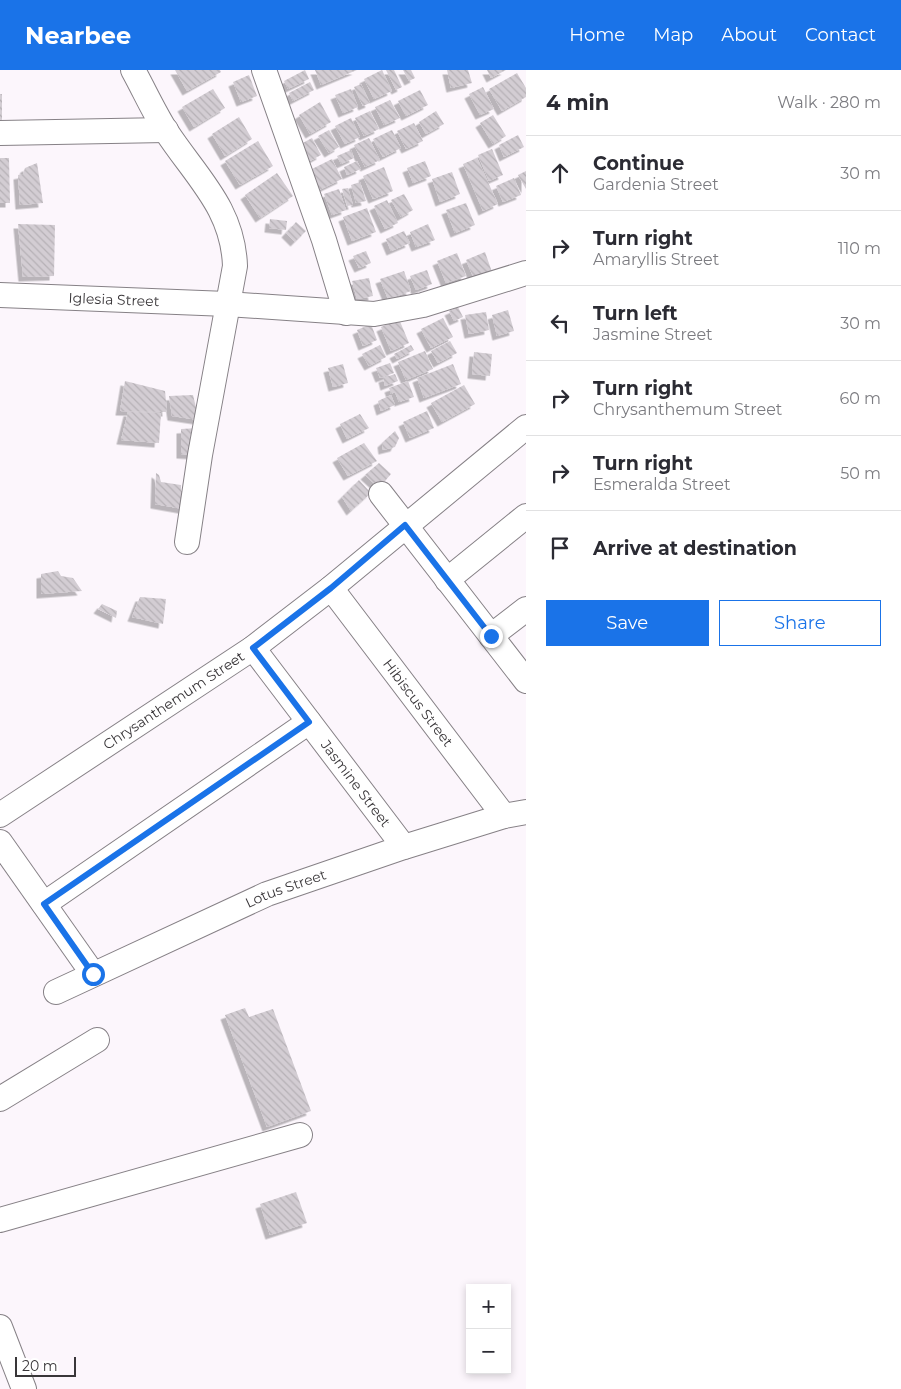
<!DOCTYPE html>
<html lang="en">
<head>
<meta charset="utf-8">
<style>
	:root { --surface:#fff; --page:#f7f7f7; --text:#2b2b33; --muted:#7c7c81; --line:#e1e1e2; --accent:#1a73e8 }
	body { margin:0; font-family:Montserrat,sans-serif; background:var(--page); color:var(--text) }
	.controls { position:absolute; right:15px; bottom:15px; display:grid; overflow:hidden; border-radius:0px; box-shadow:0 2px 8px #0003 }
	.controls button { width:45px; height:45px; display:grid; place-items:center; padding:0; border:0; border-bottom:1px solid var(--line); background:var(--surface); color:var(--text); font:25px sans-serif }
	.scale { position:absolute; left:15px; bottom:12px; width:61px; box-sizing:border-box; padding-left:5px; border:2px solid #393639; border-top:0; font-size:14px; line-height:18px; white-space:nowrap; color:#393639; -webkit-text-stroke:4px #fff; paint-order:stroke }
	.stop { position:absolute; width:15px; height:15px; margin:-11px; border:4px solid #1a73e8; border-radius:50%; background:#fff }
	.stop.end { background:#1a73e8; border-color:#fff; box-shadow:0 1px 5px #0008 }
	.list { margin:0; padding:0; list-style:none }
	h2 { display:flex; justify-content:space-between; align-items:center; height:65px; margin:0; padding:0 20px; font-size:21px }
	h2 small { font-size:16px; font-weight:400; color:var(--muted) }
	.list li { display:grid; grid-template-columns:32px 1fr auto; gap:15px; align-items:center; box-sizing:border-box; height:75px; padding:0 20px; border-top:1px solid var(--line) }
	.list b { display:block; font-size:19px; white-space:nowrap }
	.list p { margin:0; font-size:16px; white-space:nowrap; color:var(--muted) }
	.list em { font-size:16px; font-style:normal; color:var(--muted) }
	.actions { display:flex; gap:10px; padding:15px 20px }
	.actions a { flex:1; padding:11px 0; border:1px solid var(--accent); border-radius:0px; text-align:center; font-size:18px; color:var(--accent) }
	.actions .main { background:var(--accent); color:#fff }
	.icon { flex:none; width:28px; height:28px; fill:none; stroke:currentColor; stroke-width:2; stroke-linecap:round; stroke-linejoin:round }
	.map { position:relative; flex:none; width:526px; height:1319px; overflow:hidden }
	header { display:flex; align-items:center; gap:30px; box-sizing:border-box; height:70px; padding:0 25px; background:var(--accent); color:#fff }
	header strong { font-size:24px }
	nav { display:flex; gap:28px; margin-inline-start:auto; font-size:18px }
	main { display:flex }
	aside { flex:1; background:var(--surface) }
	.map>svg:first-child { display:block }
</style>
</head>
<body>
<header>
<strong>Nearbee</strong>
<nav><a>Home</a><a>Map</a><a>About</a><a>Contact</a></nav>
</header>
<main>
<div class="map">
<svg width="526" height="1319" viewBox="0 0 526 1319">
	<defs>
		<pattern id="building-back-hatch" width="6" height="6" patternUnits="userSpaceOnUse" patternTransform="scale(1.25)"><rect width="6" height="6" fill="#d3cdd3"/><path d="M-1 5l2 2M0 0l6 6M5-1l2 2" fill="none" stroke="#b6b1b6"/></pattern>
		<filter id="shadow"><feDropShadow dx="-4.5" dy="4.5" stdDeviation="0" flood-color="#0004"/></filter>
	</defs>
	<rect width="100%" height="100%" fill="#fcf6fc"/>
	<g fill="url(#building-back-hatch)" filter="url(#shadow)">
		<polygon points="175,0 220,0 221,2 187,21"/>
		<polygon points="305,0 309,9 288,19 284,11"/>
		<polygon points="315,0 357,0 321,15"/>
		<polygon points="382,0 392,21 374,29 364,9"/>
		<polygon points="386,0 394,0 402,17 396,20"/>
		<polygon points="403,0 411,0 415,8 409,11"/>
		<polygon points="447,0 468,0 472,13 451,18"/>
		<polygon points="487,0 506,0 491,8"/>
		<polygon points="517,3 526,18 526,27 502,41 489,19"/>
		<polygon points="249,5 257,26 241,32 233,12"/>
		<polygon points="310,12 314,20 293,31 289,23"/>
		<polygon points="361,14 370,33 363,36 354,17"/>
		<polygon points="483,17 494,39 480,45 469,24"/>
		<polygon points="213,19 225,38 194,57 182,37"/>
		<polygon points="351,19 358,37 343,43 335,25"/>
		<polygon points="420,20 428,35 406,46 398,31"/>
		<rect x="0" y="24" width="2" height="33"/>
		<polygon points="390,30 400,48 384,55 375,37"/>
		<polygon points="320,32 331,52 310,64 299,45"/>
		<polygon points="370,41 379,59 364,66 355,48"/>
		<polygon points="436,41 444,54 426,64 419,52"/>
		<polygon points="493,45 506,66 493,74 480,53"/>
		<polygon points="239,47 252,69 225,86 212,64"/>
		<polygon points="351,48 360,67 345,74 335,56"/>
		<polygon points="414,53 423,71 406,79 397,61"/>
		<polygon points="329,60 339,77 329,83 318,66"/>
		<polygon points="392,60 401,78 383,87 373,69"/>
		<polygon points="518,65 524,77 504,87 499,75"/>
		<polygon points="312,68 321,85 308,92 299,75"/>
		<polygon points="369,68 380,90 365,97 354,75"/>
		<polygon points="258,71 273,96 240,115 225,91"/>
		<polygon points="492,79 503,105 489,111 478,85"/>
		<polygon points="351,80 354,88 341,94 337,86"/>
		<polygon points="0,88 9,88 10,133 0,133"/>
		<polygon points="477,88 498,134 483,141 463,94"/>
		<polygon points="332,89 342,109 315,122 306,102"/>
		<polygon points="357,91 361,99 347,105 344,97"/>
		<polygon points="425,91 431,106 413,113 407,98"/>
		<polygon points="37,93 43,133 20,135 18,105 23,104 25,98"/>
		<polygon points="384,97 393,121 373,129 363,106"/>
		<polygon points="526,101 526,119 518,105"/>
		<polygon points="452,102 460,124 440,132 432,109"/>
		<polygon points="277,103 293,126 260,148 245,125"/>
		<polygon points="514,108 521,125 503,132 496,116"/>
		<polygon points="360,112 366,131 356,133 351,115"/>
		<polygon points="348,118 353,135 347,136 342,119"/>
		<polygon points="339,119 346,140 332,145 324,124"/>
		<polygon points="404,124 413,140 401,147 391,130"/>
		<polygon points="387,130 398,153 385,159 374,136"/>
		<polygon points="466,133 475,155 455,163 446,140"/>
		<polygon points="367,138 376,162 352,171 343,147"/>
		<polygon points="270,149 287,151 286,160 269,158"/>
		<polygon points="296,152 306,161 295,172 286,163"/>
		<polygon points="18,154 55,155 54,206 23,207"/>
		<polygon points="428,154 435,170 416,177 410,162"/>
		<polygon points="404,161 410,173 391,181 386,169"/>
		<polygon points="366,181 371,193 359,198 353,186"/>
		<polygon points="485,182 492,202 474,209 466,190"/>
		<polygon points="457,183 466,206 446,213 437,191"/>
		<polygon points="427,200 432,214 416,220 410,206"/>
		<polygon points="404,201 411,221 388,229 380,209"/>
		<polygon points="369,208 373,226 357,229 352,211"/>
		<polygon points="458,237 463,247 454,251 449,241"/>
		<polygon points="508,240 514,261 497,266 492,245"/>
		<polygon points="486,242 489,260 469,264 465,245"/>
		<polygon points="443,248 453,267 431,278 421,259"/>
		<polygon points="399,249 409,273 391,281 381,257"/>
		<polygon points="371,254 377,270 363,276 357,260"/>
		<polygon points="450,271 457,283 438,293 431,281"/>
		<polygon points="380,275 386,287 369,296 362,284"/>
		<polygon points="411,275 414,280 397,289 394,284"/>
		<polygon points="425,281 433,299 406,310 398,292"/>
		<polygon points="474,282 492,284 490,306 472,304"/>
		<polygon points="390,293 394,303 380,308 376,298"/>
		<polygon points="343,294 348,313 333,317 328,298"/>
		<polygon points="453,294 461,314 424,328 417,308"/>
		<polygon points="395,304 398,311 385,316 383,308"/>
		<polygon points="125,311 165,321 167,342 120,341"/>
		<polygon points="408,311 414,327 399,332 395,322 391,324 389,318"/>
		<polygon points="464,315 475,334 442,352 431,333"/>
		<polygon points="193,325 199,350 172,346 169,326"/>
		<polygon points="391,325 395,335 381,341 378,331"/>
		<polygon points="427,341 434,358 410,368 403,352"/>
		<polygon points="128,342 161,343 159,373 121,370"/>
		<polygon points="360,344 369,358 347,369 340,354"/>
		<polygon points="198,358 197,385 181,384 181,359"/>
		<polygon points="395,361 399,368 395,377 383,380 382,373"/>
		<polygon points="364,373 377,391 348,406 337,388"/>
		<polygon points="379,393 391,404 379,418 365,405"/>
		<polygon points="156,403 159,405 161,412 181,415 181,421 187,424 183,439 155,434"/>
		<polygon points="359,410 371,423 351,441 342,427"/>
		<polygon points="58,501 61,506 73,508 82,521 41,524 41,504"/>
		<polygon points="140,527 166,529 163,554 132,547"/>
		<polygon points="102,534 117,541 116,548 98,539"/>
		<polygon points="245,938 249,947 273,939 311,1041 267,1057 225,945"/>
		<polygon points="296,1122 307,1153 270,1165 260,1134"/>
	</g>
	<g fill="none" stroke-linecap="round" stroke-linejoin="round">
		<defs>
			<g id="minor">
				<path d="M133 0C144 20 154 42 166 61 196 107 233 138 235 196L200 385 187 472"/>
				<polyline points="264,0 324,170 346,243"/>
				<polyline points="0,63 166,60"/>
				<path id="s1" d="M0 225 227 234 374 244 423 235 526 203"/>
				<polyline points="381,424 526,611"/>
				<polyline points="447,510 526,446"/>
				<path id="s2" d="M331 518 504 746"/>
				<polyline points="491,566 526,539"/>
				<path id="s3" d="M253 578 404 777"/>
				<path id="s4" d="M0 745 253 578 331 518 526 357"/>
				<polyline points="0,772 93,904"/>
				<polyline points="44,834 309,652"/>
				<path id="s5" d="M56 922 267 824 404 777 504 746 526 742"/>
				<polyline points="0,1029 97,970"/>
				<polyline points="0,1150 300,1065"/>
				<polyline points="0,1257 24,1319"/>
			</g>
		</defs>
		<use href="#minor" stroke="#868186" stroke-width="26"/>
		<use href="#minor" stroke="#fff" stroke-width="24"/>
	</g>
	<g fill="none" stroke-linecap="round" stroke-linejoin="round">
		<polyline stroke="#1a73e8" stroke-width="6" points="93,904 44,834 309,652 253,578 331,518 405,455 491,566"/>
	</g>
	<g text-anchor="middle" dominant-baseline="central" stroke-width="4" stroke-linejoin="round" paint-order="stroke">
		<g font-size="14" fill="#393639" stroke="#fff">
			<text stroke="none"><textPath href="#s1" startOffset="114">Iglesia Street</textPath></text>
			<text stroke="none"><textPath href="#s4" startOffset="208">Chrysanthemum Street</textPath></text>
			<text stroke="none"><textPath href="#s2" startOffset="144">Hibiscus Street</textPath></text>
			<text stroke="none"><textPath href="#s3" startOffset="170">Jasmine Street</textPath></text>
			<text stroke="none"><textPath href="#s5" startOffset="252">Lotus Street</textPath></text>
		</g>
	</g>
</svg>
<div class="controls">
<button>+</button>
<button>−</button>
</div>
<div class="scale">20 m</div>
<div class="stop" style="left:93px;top:904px"></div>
<div class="stop end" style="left:491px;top:566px"></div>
</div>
<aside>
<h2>4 min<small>Walk · 280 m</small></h2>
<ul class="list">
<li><svg class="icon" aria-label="ahead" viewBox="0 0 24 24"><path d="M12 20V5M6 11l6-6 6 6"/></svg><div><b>Continue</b><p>Gardenia Street</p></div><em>30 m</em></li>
<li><svg class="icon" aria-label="right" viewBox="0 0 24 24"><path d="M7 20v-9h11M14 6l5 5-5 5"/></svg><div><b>Turn right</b><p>Amaryllis Street</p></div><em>110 m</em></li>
<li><svg class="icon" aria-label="left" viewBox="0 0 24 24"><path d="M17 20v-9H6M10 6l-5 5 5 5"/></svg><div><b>Turn left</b><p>Jasmine Street</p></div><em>30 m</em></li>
<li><svg class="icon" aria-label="right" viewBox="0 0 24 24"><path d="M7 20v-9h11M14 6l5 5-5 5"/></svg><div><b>Turn right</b><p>Chrysanthemum Street</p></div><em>60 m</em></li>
<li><svg class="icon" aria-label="right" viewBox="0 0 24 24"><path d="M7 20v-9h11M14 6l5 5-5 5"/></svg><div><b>Turn right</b><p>Esmeralda Street</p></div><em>50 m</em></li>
<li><svg class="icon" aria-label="arrive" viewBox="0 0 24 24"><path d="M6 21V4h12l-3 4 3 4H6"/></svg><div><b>Arrive at destination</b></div></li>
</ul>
<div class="actions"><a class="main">Save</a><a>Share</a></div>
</aside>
</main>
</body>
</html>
